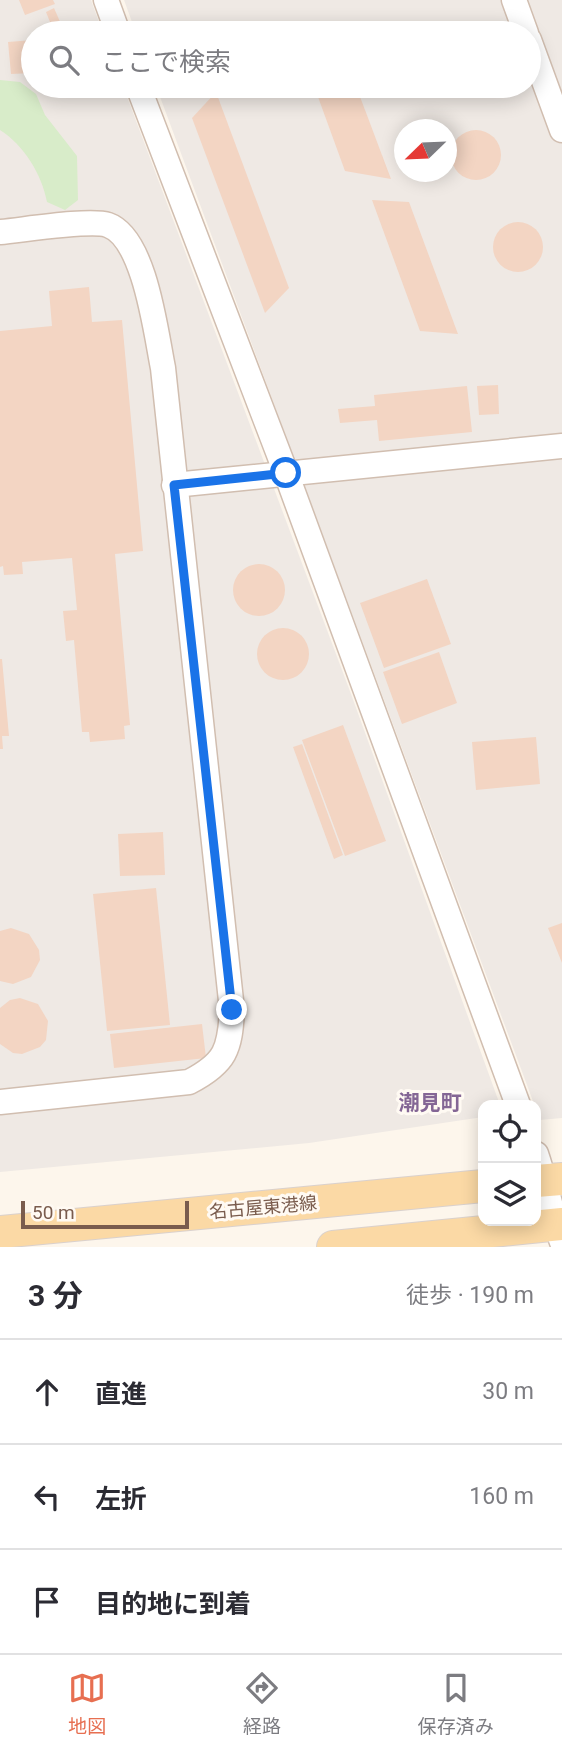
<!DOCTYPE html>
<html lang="ja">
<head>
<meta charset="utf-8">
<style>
	:root { --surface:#fff; --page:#f2f2f3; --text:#2b2b33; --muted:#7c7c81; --line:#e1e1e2; --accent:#e76f51 }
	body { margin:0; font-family:Roboto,"Noto Sans JP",sans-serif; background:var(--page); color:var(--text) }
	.controls { position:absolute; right:21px; bottom:21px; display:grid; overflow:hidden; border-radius:14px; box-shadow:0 4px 18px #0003 }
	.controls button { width:63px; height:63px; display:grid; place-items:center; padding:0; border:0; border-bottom:2px solid var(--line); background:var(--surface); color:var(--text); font:35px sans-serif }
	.compass { position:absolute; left:394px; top:119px; width:63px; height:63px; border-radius:50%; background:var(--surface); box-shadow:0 4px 18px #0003; rotate:247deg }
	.scale { position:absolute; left:21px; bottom:18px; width:168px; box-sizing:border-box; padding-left:7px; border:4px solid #7a5c4d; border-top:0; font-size:19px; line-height:24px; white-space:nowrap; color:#7a5c4d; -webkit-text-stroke:5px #fffaf3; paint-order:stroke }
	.stop { position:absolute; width:21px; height:21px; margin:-16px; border:5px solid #1a73e8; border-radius:50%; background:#fff }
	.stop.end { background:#1a73e8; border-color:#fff; box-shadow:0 2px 7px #0008 }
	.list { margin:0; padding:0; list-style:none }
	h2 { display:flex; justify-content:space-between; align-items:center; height:91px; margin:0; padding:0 28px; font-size:30px }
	h2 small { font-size:23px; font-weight:400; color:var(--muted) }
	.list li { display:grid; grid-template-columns:46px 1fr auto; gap:21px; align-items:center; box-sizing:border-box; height:105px; padding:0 28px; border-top:2px solid var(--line) }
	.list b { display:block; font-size:26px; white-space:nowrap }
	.list em { font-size:23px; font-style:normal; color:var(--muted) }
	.icon { flex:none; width:38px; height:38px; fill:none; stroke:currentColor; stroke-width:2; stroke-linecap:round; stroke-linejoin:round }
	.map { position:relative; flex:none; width:562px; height:1247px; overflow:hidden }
	.search { position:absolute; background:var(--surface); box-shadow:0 4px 18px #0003; left:21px; right:21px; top:21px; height:77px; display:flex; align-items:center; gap:18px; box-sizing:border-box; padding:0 24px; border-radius:38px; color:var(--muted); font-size:26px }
	.sheet { height:406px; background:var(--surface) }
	nav { display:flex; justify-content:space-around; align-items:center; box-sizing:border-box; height:98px; border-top:2px solid var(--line); background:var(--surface); font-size:19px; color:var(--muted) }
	nav a { display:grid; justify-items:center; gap:4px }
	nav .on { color:var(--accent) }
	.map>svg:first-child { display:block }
</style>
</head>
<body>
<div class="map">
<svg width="562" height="1247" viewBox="0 0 562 1247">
	<rect width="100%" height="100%" fill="#fdf6ec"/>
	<g fill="#efe9e4" fill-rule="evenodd">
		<polygon points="0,0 91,0 103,33 33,33 33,86 123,86 351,694 500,1105 483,1105 483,1117 309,1143 0,1172"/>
		<path d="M124 0H562V1118L540 1120 156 86H529V33H136ZM405 130H447V172H405Z"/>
	</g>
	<path fill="#d8ecc9" d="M0 80 20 82 36 94 45 115 77 156 78 200 65 210 47 202C42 175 24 145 0 130Z"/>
	<g fill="#f3d5c3">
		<polygon points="19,0 53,0 55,4 25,15"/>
		<polygon points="54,8 61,24 52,27 46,12"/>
		<polygon points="33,40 33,73 11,74 8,42"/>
		<polygon points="314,86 356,86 391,179 345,171"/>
		<polygon points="216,92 289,288 265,313 192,118"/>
		<circle cx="476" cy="155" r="25"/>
		<polygon points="372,200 409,202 458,334 420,331"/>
		<circle cx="518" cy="247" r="25"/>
		<polygon points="89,287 92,322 122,320 143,551 115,554 130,725 124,726 125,739 90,742 89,732 82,732 74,640 66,641 63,611 77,610 72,558 22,562 23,574 4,575 3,566 0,567 0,331 52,326 49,291"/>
		<polygon points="498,385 499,414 479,415 477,386"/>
		<polygon points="467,386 472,432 379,441 377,420 340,423 338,409 375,406 374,395"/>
		<circle cx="259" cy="590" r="26"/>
		<polygon points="427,579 451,644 384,668 360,603"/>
		<circle cx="283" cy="654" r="26"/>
		<polygon points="439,652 457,703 402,724 383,672"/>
		<polygon points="0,659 2,659 9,736 2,736 3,749 0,749"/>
		<polygon points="343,725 386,841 345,856 302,740"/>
		<polygon points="536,737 540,784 476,790 472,742"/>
		<polygon points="302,744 343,855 334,859 293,747"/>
		<polygon points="163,832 165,875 120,876 118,834"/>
		<polygon points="156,888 170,1025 107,1031 93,894"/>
		<polygon points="562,923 562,963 548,928"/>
		<polygon points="11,928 29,934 39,950 40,960 31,977 13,984 0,981 0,931"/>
		<polygon points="20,998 38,1004 48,1021 46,1040 40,1047 22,1054 13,1053 0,1044 0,1008 10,1000"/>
		<polygon points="202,1024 206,1058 114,1068 110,1034"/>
	</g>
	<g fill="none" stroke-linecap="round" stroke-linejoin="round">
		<defs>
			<g id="minor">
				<polyline points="106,0 118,33"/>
				<polyline points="514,0 526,33"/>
				<polyline points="529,40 562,130"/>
				<polyline points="138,86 286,473 518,1105"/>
				<path d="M0 232C23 230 90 219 108 225 145 238 156 334 163 368L232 1010C230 1049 226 1063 189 1082L0 1102"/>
				<polyline points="174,485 562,446"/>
				<path d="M536 1154C546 1183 551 1213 562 1242"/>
			</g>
			<g id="major">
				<polyline points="536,1181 562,1179"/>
				<polyline points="0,1232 483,1186"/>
				<polyline points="333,1247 562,1224"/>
			</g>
		</defs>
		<use href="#minor" stroke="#d1beb0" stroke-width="27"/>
		<use href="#major" stroke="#dad1cd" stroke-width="34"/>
		<use href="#minor" stroke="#fff" stroke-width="24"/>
		<use href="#major" stroke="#fbd9a5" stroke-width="32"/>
	</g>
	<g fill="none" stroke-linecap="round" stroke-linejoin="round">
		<polyline stroke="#1a73e8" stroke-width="9" points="232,1010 174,485 286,473"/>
	</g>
	<g text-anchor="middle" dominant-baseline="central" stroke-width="6" stroke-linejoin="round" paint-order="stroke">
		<g font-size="18" fill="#7a5c4d" stroke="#fffaf3">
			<text transform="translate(263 1207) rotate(-5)">名古屋東港線</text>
		</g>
		<g font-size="21" font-weight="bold" fill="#846695" stroke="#fffaf3">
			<text x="430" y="1103">潮見町</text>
		</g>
	</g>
</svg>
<div class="controls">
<button><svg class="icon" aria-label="locate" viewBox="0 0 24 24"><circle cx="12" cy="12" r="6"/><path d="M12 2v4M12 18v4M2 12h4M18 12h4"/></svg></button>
<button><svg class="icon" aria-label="layers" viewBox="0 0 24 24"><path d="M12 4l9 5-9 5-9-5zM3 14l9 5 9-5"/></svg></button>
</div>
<svg class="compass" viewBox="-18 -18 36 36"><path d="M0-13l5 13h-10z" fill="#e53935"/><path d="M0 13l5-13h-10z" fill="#7c7c81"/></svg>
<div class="scale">50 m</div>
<div class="stop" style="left:286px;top:473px"></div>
<div class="stop end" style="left:232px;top:1010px"></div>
<div class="search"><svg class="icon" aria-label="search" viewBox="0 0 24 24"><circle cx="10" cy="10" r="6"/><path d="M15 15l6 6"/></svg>ここで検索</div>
</div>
<section class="sheet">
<h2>3 分<small>徒歩 · 190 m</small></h2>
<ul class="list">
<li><svg class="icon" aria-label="ahead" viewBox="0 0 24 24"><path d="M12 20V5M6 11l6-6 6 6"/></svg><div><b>直進</b></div><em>30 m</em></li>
<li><svg class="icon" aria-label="left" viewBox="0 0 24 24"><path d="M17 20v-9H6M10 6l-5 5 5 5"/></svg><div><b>左折</b></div><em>160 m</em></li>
<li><svg class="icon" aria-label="arrive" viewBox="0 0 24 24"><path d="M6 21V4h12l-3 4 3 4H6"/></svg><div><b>目的地に到着</b></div></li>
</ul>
</section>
<nav>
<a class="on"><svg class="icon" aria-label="map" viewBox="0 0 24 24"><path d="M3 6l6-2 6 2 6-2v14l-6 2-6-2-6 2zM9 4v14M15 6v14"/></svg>地図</a>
<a><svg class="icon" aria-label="directions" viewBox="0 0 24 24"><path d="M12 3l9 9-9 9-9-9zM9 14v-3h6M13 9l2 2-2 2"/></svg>経路</a>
<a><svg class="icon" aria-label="saved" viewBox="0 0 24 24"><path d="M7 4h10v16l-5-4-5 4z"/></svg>保存済み</a>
</nav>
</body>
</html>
